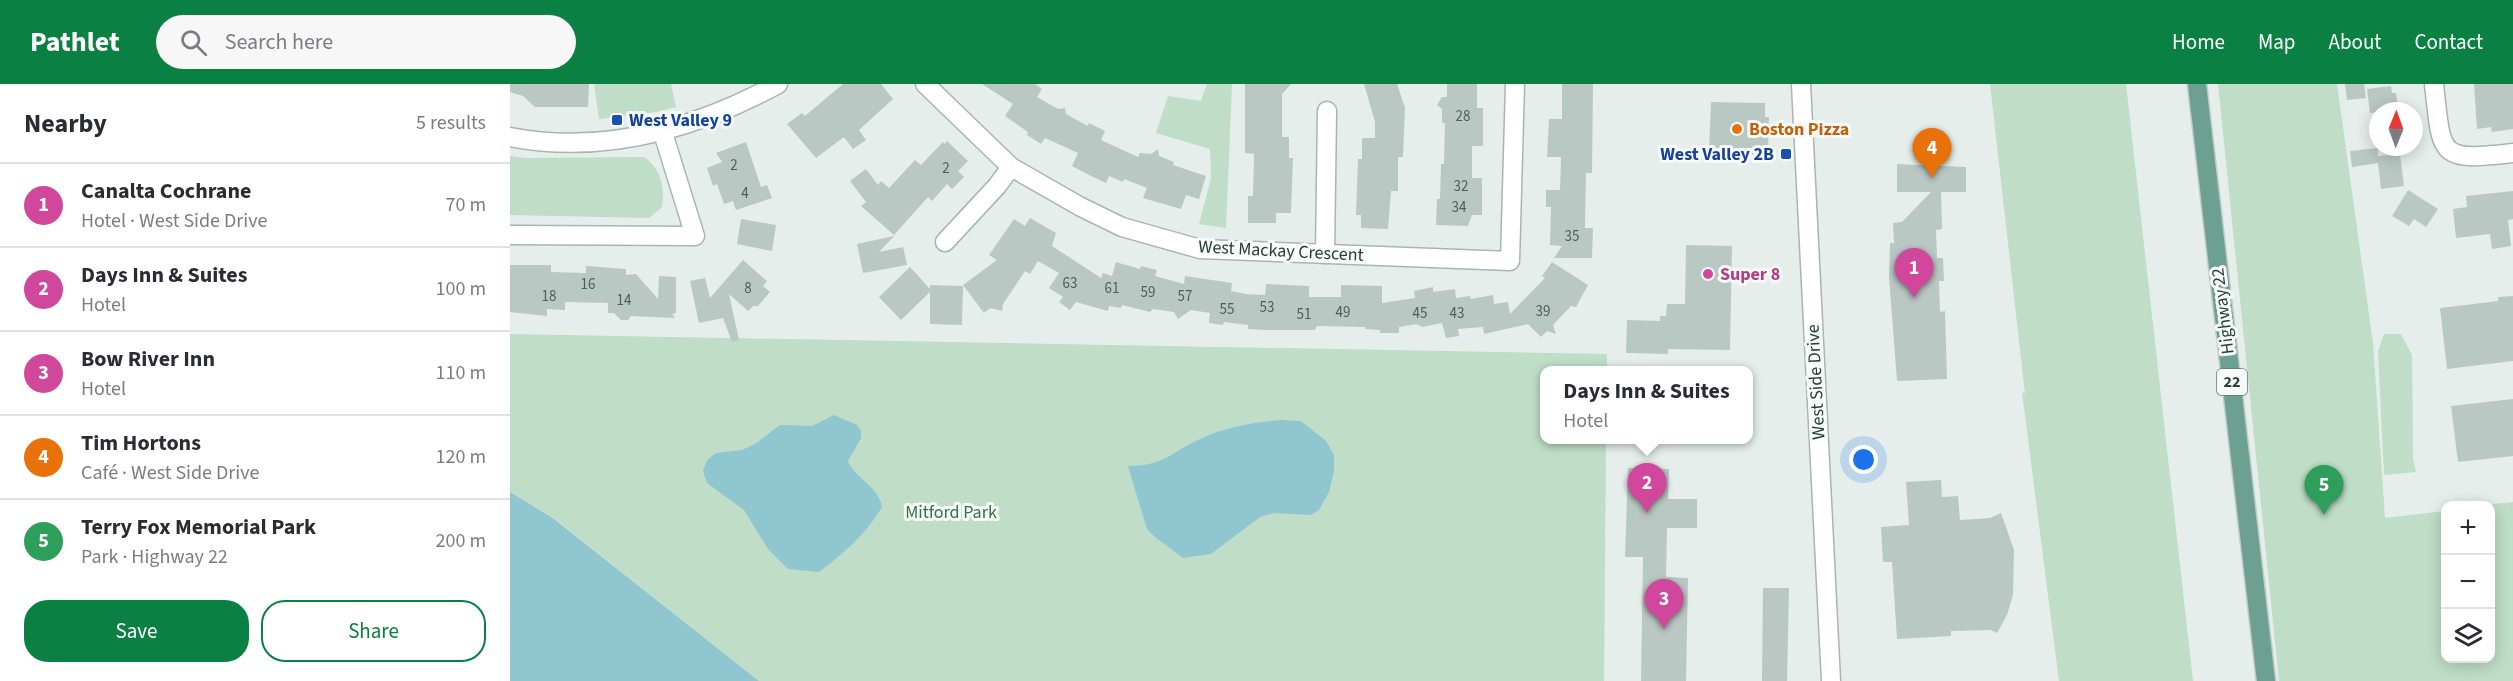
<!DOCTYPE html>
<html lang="en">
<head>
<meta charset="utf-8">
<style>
	:root { --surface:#fff; --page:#f7f7f7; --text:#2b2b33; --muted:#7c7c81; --line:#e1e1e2; --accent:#0b8043 }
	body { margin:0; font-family:"Source Sans 3",sans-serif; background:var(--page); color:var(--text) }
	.controls { position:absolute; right:18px; bottom:18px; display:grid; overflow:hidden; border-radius:12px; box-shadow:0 3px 15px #0003 }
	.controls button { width:54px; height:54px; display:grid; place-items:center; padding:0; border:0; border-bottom:2px solid var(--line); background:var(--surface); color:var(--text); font:30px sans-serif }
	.compass { position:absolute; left:1859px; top:18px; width:54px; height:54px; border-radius:50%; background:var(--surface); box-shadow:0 3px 15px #0003; rotate:1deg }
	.you { position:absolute; left:1354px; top:376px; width:21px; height:21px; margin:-15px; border:4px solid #fff; border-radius:50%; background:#1a73e8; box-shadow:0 0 0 9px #1a73e833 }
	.badge { display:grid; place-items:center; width:39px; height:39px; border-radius:50%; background:var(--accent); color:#fff; font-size:20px; font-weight:700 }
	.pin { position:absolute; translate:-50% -50px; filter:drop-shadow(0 2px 3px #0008) }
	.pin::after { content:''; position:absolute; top:32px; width:21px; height:18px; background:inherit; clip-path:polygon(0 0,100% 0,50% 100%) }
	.popup { position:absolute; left:1030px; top:282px; width:213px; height:78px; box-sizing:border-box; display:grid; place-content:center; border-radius:12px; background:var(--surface); filter:drop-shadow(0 2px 4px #0005); font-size:20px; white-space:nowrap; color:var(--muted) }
	.popup b { font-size:22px; color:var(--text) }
	.popup::after { content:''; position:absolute; left:50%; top:100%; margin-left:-12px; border:12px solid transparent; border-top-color:var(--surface) }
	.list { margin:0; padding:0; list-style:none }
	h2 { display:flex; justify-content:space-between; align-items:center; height:78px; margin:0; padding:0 24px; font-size:26px }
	h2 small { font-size:20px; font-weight:400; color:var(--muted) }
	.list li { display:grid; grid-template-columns:39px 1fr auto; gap:18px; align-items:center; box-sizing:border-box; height:84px; padding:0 24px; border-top:2px solid var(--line) }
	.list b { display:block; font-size:22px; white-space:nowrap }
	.list p { margin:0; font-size:20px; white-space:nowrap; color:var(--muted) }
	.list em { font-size:20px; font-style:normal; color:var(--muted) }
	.actions { display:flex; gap:12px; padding:18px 24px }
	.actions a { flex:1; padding:14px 0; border:2px solid var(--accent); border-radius:24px; text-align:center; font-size:21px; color:var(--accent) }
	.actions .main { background:var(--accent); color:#fff }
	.icon { flex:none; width:33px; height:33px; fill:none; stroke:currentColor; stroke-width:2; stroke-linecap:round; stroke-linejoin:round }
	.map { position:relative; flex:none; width:2003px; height:597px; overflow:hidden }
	header { display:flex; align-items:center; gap:36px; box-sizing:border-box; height:84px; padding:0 30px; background:var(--accent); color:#fff }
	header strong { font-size:28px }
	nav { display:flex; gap:33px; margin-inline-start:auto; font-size:21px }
	.search { width:420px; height:54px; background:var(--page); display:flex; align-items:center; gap:15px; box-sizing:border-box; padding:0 21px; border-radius:33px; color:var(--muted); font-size:22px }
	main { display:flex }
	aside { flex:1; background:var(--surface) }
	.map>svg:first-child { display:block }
</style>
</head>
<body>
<header>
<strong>Pathlet</strong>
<div class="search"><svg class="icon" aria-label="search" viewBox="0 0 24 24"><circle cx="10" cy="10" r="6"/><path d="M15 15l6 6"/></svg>Search here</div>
<nav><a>Home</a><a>Map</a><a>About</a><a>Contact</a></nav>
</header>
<main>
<aside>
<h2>Nearby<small>5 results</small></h2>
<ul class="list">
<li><span class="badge" style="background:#d1479c">1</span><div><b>Canalta Cochrane</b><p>Hotel · West Side Drive</p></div><em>70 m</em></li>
<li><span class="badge" style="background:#d1479c">2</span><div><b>Days Inn &amp; Suites</b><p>Hotel</p></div><em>100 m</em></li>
<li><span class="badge" style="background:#d1479c">3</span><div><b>Bow River Inn</b><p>Hotel</p></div><em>110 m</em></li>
<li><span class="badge" style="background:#e8710a">4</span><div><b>Tim Hortons</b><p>Café · West Side Drive</p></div><em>120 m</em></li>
<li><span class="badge" style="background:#2e9e5b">5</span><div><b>Terry Fox Memorial Park</b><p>Park · Highway 22</p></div><em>200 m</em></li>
</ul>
<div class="actions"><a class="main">Save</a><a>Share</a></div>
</aside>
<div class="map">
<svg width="2003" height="597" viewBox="0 0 2003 597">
	<rect width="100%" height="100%" fill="#e5eeea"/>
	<g fill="#bfddc7">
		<polygon points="84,0 161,0 166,23 146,28 89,35"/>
		<polygon points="697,0 722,0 716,144 689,140 701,94 700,65 646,49 658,12 691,17"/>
		<polygon points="1480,0 1616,0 1683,597 1549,597 1512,308 1515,310"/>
		<polygon points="1708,0 1827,0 1863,259 1875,434 1935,427 1936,574 1980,574 1980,422 1974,421 2003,418 2003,597 1769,597"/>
		<path d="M0 72 16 74 134 73C151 85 155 103 152 123L139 134 0 131Z"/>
		<polygon points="0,250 1097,270 1097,286 1035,286 1035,356 1096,356 1094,597 249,597 44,434 0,408"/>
		<polygon points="1874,250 1891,250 1902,271 1903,374 1906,388 1874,391 1868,267"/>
	</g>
	<g fill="#90c6cf">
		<path d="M324 331 347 341 351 347V354L338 377C346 396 368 401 372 423 356 450 334 469 309 488L278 485 258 465 234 426 197 399 193 387 197 376 206 369 232 366 245 360 270 341 302 342Z"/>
		<path d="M771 336 791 337 816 357 824 371V387L819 408 809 426 801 431 765 429 750 433 701 470 673 474 645 453 637 445 618 382C654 382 660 369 688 356 712 344 744 338 771 336Z"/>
		<polygon points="0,408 43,434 249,597 0,597"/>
	</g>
	<g fill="#bac8c3">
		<polygon points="0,0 79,0 78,23 25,23 13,12 0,8"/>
		<polygon points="333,0 371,0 383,15 349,46 356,56 343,65 334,53 306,74 277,40 292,29 295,32"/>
		<polygon points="472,0 525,0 532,5 527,13 548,25 555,24 556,30 578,42 579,39 595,47 591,56 628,73 630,69 641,70 648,65 649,72 664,78 663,81 696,92 689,115 676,111 671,125 633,114 637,104 614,95 613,98 599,92 596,99 581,92 562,82 568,69 535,54 531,60 517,51 518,48 495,32 503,20"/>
		<polygon points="735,0 781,0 772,10 772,53 779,53 779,74 783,74 781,129 766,129 766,139 738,139 738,112 743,112 744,70 735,69"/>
		<polygon points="854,0 887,0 895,24 893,73 888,73 888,107 881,107 878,145 851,144 851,131 846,131 848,75 852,75 852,54 865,54 865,38"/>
		<polygon points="937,0 967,0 967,24 973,24 973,62 962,62 962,94 972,94 972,131 962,131 958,142 926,141 927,115 930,115 931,80 934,80 935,39 932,39 932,25 927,21 932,13 937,13"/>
		<polygon points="1052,0 1083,0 1082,89 1076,89 1075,144 1083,144 1082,174 1044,174 1052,162 1040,161 1041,123 1036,123 1036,106 1050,106 1051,73 1037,73 1039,35 1052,35"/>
		<polygon points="1835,0 1854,0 1856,14 1837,16"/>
		<polygon points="1964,0 2003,0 2003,45 1982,48 1981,43 1967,45"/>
		<polygon points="1881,2 1882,9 1886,9 1888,26 1860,29 1857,5"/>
		<polygon points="1201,18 1255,19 1255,33 1259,33 1258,67 1246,68 1246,71 1199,66"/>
		<polygon points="437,57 458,77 448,87 454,93 442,105 437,100 422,117 418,113 384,151 351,122 356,118 340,97 356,85 368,101 371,97 379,104 405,76 411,81 433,58 435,60"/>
		<polygon points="236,58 251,103 257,101 262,114 226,126 223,117 214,120 207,100 203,102 197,84 212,78 206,69"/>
		<polygon points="1868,64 1868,72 1890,70 1894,102 1871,105 1868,79 1842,83 1840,67"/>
		<polygon points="1387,80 1456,83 1456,108 1431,108 1432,145 1426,146 1427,174 1433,174 1434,197 1429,197 1430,228 1435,227 1437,295 1387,297 1379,193 1380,159 1384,159 1383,139 1392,138 1421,108 1387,108"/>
		<polygon points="1898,106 1928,125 1916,143 1904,135 1899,142 1882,132"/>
		<polygon points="2003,107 2003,135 1998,136 2001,162 1982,165 1980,150 1946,154 1943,125 1957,123 1956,112"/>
		<polygon points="520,134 546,149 542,162 591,194 593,189 602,192 606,178 630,185 631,182 647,186 645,192 674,200 675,192 722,199 721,207 736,210 755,211 756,200 799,202 799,213 831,213 831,201 872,202 872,219 905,214 904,207 923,203 923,208 945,205 946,214 960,212 961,215 983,211 984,220 998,218 1000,230 1035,194 1032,192 1042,178 1078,201 1066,223 1061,222 1043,241 1046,250 1037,247 1031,253 1018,240 974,250 973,243 948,245 949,252 936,254 932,239 912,243 907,240 889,243 889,249 870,249 870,246 855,245 855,243 807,242 805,246 754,246 738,245 738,241 714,238 713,241 699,239 700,229 681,226 668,235 664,228 643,225 640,228 612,221 611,224 599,222 598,227 566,218 560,226 549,218 553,213 539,204 549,189 528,177 520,190 515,187 493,220 492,227 480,224 474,229 453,201 487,176 479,171 504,135 515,142"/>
		<polygon points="231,135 266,141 262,167 227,160"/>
		<polygon points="384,152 369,168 393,163 397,181 353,189 347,160"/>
		<polygon points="1176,161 1222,162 1220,266 1158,265 1158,270 1116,269 1117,236 1150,237 1150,232 1156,232 1157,220 1175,220"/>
		<polygon points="233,176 257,197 253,202 260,208 248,222 243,222 238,227 219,210 229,256 222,258 213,234 189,239 180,197 195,194 200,214"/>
		<polygon points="0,181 41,181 41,188 76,189 76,182 116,185 116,191 126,190 148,215 149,192 166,193 166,229 162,230 165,234 121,232 118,236 111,236 104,229 98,229 98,219 55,218 55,226 37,225 37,232 0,228"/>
		<polygon points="400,183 420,205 420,201 453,202 452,241 420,240 420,208 391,236 369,213"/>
		<polygon points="2003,212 2003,277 1937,285 1930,224 1988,217 1988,213"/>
		<polygon points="2003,315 2003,372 1948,378 1941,322"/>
		<polygon points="1118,384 1159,385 1158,415 1187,415 1187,444 1157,444 1156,493 1178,494 1176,597 1131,597 1133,473 1115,473"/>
		<polygon points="1431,396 1432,413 1448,412 1450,436 1480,434 1491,429 1504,466 1503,511 1497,531 1487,549 1481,546 1441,547 1441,552 1387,555 1382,478 1373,478 1371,443 1399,441 1396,398"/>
		<polygon points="1253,504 1279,504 1277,597 1252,597"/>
	</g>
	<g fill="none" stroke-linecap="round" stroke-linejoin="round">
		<defs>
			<g id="street">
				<polyline points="415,0 501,83 571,123 612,143 690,165 1000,177 1005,0"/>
				<polyline points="1291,0 1321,597"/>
				<path d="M1924 0C1932 72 1927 78 2003 69"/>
				<path d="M0 53C94 71 185 45 268 0"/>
				<polyline points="0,151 185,152 153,49"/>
				<polyline points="435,158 487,102 501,83"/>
				<polyline points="815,170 817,27"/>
			</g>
			<polyline id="primary" points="1687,0 1756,597"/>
		</defs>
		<use href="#street" stroke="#a8b6b1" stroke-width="21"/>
		<use href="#primary" stroke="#c2c9c7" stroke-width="21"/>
		<use href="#street" stroke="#fff" stroke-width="18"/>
		<use href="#primary" stroke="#6ca192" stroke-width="18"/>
	</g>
	<g fill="#1a4fb4" stroke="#f6faf8" stroke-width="2">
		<rect x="101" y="30" width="12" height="12" rx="3"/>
		<rect x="1270" y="64" width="12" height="12" rx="3"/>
	</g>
	<circle fill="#e8710a" stroke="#f6faf8" stroke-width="2" cx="1227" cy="45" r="6"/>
	<circle fill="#d1479c" stroke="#f6faf8" stroke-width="2" cx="1198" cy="190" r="6"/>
	<g text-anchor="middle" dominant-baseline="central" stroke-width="6" stroke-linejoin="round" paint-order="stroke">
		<g font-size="15" fill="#4a615a">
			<text x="953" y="32">28</text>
			<text x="224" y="81">2</text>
			<text x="436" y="84">2</text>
			<text x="951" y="102">32</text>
			<text x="235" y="109">4</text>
			<text x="949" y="123">34</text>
			<text x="1062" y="152">35</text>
			<text x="560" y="199">63</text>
			<text x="78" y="200">16</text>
			<text x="238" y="204">8</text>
			<text x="602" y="204">61</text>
			<text x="638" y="208">59</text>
			<text x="39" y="212">18</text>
			<text x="675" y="212">57</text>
			<text x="114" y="216">14</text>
			<text x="757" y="223">53</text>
			<text x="717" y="225">55</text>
			<text x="1033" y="227">39</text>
			<text x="833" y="228">49</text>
			<text x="910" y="229">45</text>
			<text x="947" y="229">43</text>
			<text x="794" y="230">51</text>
		</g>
		<rect fill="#f6faf8" stroke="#647771" stroke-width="1.5" x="1707" y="285" width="30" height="26" rx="4.5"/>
		<g font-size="16" font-weight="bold" fill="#253f37">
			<text x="1722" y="298">22</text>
		</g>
		<g font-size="18" font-weight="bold" fill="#164399" stroke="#f6faf8" text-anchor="start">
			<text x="119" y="36">West Valley 9</text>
			<text x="1264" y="70" text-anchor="end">West Valley 2B</text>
		</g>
		<g font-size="18" font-weight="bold" fill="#c56008" stroke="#f6faf8" text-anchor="start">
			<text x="1239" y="45">Boston Pizza</text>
		</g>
		<g font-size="18" fill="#253f37" stroke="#f6faf8">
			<text transform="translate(771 167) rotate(3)">West Mackay Crescent</text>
			<text transform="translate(1713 227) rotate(-97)">Highway 22</text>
			<text transform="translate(1306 298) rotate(-93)">West Side Drive</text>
		</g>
		<g font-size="18" font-weight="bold" fill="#b23c85" stroke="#f6faf8" text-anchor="start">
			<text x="1210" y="190">Super 8</text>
		</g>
		<g font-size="18" fill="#31744a" stroke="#f6faf8">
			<text x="441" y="428">Mitford Park</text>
		</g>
	</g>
</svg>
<div class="controls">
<button>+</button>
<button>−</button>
<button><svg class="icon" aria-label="layers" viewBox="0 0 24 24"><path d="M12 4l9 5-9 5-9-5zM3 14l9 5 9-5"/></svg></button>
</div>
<svg class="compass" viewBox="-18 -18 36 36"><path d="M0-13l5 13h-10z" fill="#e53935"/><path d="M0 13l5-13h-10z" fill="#7c7c81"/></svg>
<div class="you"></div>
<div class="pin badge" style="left:1404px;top:214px;background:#d1479c">1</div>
<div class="pin badge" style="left:1137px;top:429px;background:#d1479c">2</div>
<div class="popup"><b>Days Inn &amp; Suites</b>Hotel</div>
<div class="pin badge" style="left:1154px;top:545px;background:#d1479c">3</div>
<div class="pin badge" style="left:1422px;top:94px;background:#e8710a">4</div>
<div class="pin badge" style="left:1814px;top:431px;background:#2e9e5b">5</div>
</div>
</main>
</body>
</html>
